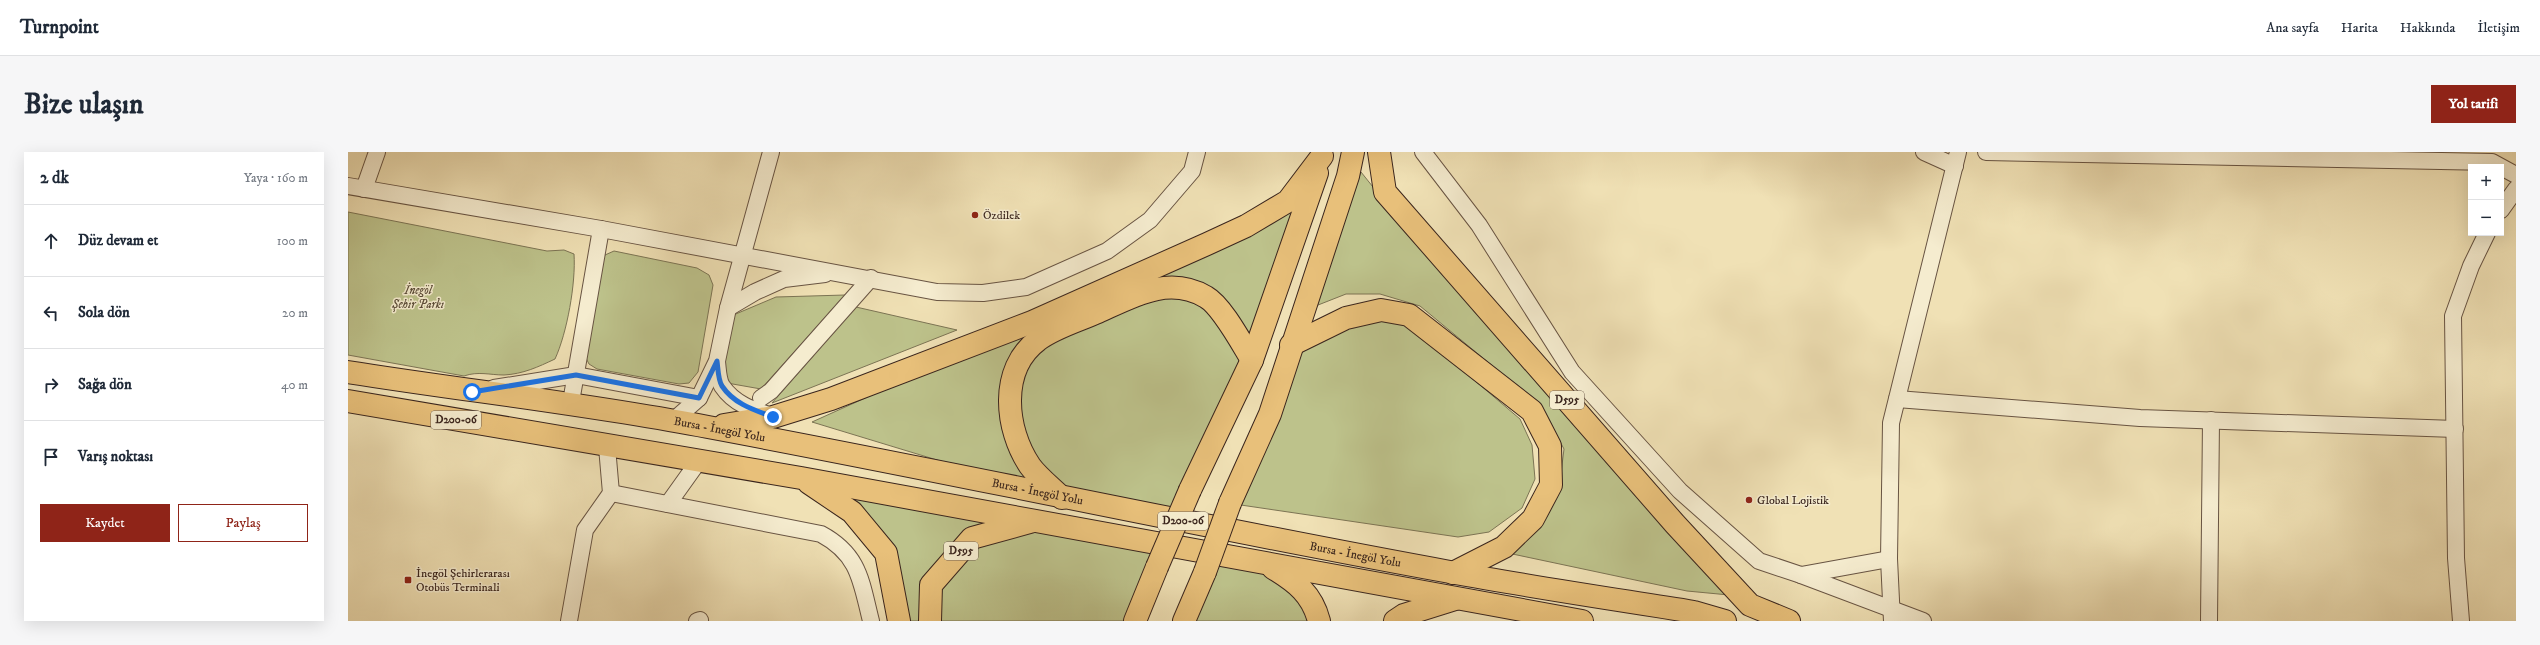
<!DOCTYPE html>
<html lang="tr">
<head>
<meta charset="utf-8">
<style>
	:root { --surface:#fff; --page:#f6f6f7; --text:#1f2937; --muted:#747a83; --line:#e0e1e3; --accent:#8f2418 }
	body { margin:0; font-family:"IM FELL DW Pica",serif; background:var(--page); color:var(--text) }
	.controls { position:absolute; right:12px; top:12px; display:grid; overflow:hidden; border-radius:0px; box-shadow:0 4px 16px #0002 }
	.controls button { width:36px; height:36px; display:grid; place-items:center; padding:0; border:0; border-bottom:1px solid var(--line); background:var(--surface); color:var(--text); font:20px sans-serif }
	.stop { position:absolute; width:12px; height:12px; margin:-9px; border:3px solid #1a73e8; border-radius:50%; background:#fff }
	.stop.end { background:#1a73e8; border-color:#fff; box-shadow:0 1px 4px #0008 }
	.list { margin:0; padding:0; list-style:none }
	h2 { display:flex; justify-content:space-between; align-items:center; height:52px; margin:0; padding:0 16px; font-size:17px }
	h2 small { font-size:13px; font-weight:400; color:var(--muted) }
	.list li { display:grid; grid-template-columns:26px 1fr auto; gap:12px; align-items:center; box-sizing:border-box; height:72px; padding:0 16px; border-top:1px solid var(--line) }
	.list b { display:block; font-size:15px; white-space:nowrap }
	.list em { font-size:13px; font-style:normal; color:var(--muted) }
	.actions { display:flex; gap:8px; padding:12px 16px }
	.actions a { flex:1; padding:9px 0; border:1px solid var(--accent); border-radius:0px; text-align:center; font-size:14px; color:var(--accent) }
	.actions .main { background:var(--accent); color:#fff }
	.icon { flex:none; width:22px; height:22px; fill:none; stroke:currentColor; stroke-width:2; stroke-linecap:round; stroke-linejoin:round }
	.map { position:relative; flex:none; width:2168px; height:469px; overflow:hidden; border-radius:0px }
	header { display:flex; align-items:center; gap:24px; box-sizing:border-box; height:56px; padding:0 20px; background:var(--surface); border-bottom:1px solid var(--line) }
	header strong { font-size:19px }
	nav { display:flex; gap:22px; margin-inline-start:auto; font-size:14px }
	.intro { display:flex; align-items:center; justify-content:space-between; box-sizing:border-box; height:96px; padding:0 24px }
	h1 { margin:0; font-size:28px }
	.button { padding:10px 18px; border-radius:0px; background:var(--accent); color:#fff; font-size:14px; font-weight:700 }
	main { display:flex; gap:24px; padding:0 24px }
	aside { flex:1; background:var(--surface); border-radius:0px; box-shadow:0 4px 16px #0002 }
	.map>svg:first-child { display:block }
</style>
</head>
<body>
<header>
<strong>Turnpoint</strong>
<nav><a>Ana sayfa</a><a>Harita</a><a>Hakkında</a><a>İletişim</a></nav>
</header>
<div class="intro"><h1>Bize ulaşın</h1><a class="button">Yol tarifi</a></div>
<main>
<aside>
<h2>2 dk<small>Yaya · 160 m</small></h2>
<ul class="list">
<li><svg class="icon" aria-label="ahead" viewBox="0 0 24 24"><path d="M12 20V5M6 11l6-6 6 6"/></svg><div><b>Düz devam et</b></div><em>100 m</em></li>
<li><svg class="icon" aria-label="left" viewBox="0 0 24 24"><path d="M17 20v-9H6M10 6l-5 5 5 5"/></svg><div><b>Sola dön</b></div><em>20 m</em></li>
<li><svg class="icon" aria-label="right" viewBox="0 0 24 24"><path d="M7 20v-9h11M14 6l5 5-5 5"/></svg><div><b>Sağa dön</b></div><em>40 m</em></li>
<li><svg class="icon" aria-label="arrive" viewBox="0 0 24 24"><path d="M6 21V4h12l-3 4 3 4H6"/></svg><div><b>Varış noktası</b></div></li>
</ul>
<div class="actions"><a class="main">Kaydet</a><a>Paylaş</a></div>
</aside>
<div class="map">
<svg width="2168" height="469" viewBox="0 0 2168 469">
	<rect width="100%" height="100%" fill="#f0e1b5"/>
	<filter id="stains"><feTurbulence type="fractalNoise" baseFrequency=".005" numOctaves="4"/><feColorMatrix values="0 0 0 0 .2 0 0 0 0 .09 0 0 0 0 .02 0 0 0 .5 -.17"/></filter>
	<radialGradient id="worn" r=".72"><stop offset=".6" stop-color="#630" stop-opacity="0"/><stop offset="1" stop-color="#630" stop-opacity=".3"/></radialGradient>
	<g fill="#bdc28b" stroke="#7c7454">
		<polygon points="974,4 831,366 714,346 464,270 898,74"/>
		<polygon points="1013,20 1081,105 1381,443 1339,439 1155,400 1211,337 1216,297 1193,254 1072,154 1032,142 998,142 965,155"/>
		<path d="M0 60 199 99 216 98 226 102C228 131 219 181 207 207 190 215 175 222 156 223 142 223 130 219 116 224L0 203Z"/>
		<polygon points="266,99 349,116 361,123 365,133 350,220 341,231 331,232 249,217 241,212 237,204 251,113 257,103"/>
		<polygon points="497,143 413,237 379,231 373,211 383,164 428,145"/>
		<polygon points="508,155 609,178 424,251"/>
		<polygon points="1031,167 1059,171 1172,267 1184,293 1187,327 1174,356 1141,380 1110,385 886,352 950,201 998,176"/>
		<polygon points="453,326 820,391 787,469 551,469 538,401"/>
		<polygon points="864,400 919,412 971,469 836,469"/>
	</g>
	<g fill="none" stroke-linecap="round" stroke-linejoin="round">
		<defs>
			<g id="minor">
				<polyline points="1075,0 1131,73 1224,220 1332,339 1411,409 1453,423 1541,407"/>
				<polyline points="1576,0 1607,14"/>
				<polyline points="1638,0 2144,10 2168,23"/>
				<polyline points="0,34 253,77 589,140 635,141 678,135 759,99 802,68 844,19 849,0"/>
				<polyline points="16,37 29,0"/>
				<polyline points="2153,58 2168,37"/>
				<polyline points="380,156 407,140 436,127 477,122"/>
				<path d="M369 210C370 217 370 228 374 234 386 252 405 258 424 264"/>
				<polyline points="146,236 228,223 351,246"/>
				<polyline points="413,246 423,239 523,126"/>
				<polyline points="1549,247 1792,266 2107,277"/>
				<polyline points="223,250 253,77"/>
				<polyline points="326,268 351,246 369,209 380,156 423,0"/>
				<path d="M263 341 473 382C512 403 513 430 523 469"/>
				<polyline points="320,352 350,310"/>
				<polyline points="1453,423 1575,469"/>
				<polyline points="221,469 237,378 263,341 259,295"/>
				<polyline points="349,469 352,468"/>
				<polyline points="1544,469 1541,407 1543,271 1610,0"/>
				<polyline points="1861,469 1863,268"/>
				<polyline points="2113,469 2108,406 2105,164 2123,114 2139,81"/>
			</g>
			<g id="highway">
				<polyline points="1031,0 1037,40 1327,372 1402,453 1441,469"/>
				<polyline points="943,193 998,166 1033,158 1061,163 1184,259 1202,294 1203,333 1185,367 1156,395 1105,421"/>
				<path id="s1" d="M0 220C120 239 241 252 360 275 608 321 854 375 1102 420 1183 435 1265 447 1346 460L1377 469"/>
				<polyline points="0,249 453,326 1234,469"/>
				<polyline points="376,273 425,265 483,247 684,170 859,92 898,74 940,49 974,4"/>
				<polyline points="461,331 504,360 538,401 551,469"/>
				<polyline points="842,338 904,208 969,21"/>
				<path d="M714 346C704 336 690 325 682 314 657 277 651 217 690 188 705 176 732 168 750 160 785 144 821 123 858 145 874 154 894 192 904 208"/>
				<polyline points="882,351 922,262 1000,24 1005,0"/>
				<path d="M925 416C948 430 964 442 971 469"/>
				<polyline points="582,469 583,433 624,386 682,370"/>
				<polyline points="787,469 809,415"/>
				<polyline points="836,469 857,420"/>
				<polyline points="1047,469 1056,463 1107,447"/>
			</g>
		</defs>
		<use href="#minor" stroke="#685443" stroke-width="18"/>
		<use href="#highway" stroke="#3a251d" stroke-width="24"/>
		<use href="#minor" stroke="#f5eccf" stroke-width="16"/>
		<use href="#highway" stroke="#e8c07a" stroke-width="22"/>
		<defs>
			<g id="highway-bridge">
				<polyline points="809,415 842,338"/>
				<polyline points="857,420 882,351"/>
			</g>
		</defs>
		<use href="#highway-bridge" stroke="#3a251d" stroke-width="24" stroke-linecap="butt"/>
		<use href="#highway-bridge" stroke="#e8c07a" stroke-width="22"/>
	</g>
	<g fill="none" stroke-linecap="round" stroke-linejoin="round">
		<path stroke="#1a73e8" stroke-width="5" d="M124 240 228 223 351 246 369 209C370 216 370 228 374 234 386 252 406 258 425 265"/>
	</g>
	<g fill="#8f2418" stroke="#f5eccf" stroke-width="1.5">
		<circle cx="627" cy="63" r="4"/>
		<circle cx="1401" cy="348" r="4"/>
		<rect x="56" y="424" width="8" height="8" rx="2"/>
	</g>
	<g text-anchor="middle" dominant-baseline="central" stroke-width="3" stroke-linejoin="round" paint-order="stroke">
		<g fill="#f5eccf" stroke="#726152" stroke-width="1">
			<rect x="1202" y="239" width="34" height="18" rx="3"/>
			<rect x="83" y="259" width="50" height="18" rx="3"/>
			<rect x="810" y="360" width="50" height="18" rx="3"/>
			<rect x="596" y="390" width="34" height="18" rx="3"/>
		</g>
		<g font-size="11" font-weight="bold" fill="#3a251d">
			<text x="1219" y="248">D595</text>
			<text x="108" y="268">D200-06</text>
			<text x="835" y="369">D200-06</text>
			<text x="613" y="399">D595</text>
		</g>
		<g font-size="12" fill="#3a251d" stroke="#f5eccf" text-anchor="start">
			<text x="635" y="63">Özdilek</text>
			<text x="1409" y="348">Global Lojistik</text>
			<text x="68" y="421">İnegöl Şehirlerarası<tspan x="68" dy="14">Otobüs Terminali</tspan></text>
		</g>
		<g font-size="12" font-style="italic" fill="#5b4c38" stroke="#f5eccf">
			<text x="70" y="138">İnegöl<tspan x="70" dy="14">Şehir Parkı</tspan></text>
		</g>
		<g font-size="12" fill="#3a251d" stroke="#f5eccf">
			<text stroke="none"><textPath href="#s1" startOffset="376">Bursa - İnegöl Yolu</textPath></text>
			<text stroke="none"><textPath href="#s1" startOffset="700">Bursa - İnegöl Yolu</textPath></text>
			<text stroke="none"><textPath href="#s1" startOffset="1024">Bursa - İnegöl Yolu</textPath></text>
		</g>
	</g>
	<rect width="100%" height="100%" filter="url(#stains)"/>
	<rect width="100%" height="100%" fill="url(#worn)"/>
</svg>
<div class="controls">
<button>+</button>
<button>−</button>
</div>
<div class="stop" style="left:124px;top:240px"></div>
<div class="stop end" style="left:425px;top:265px"></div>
</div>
</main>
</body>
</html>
